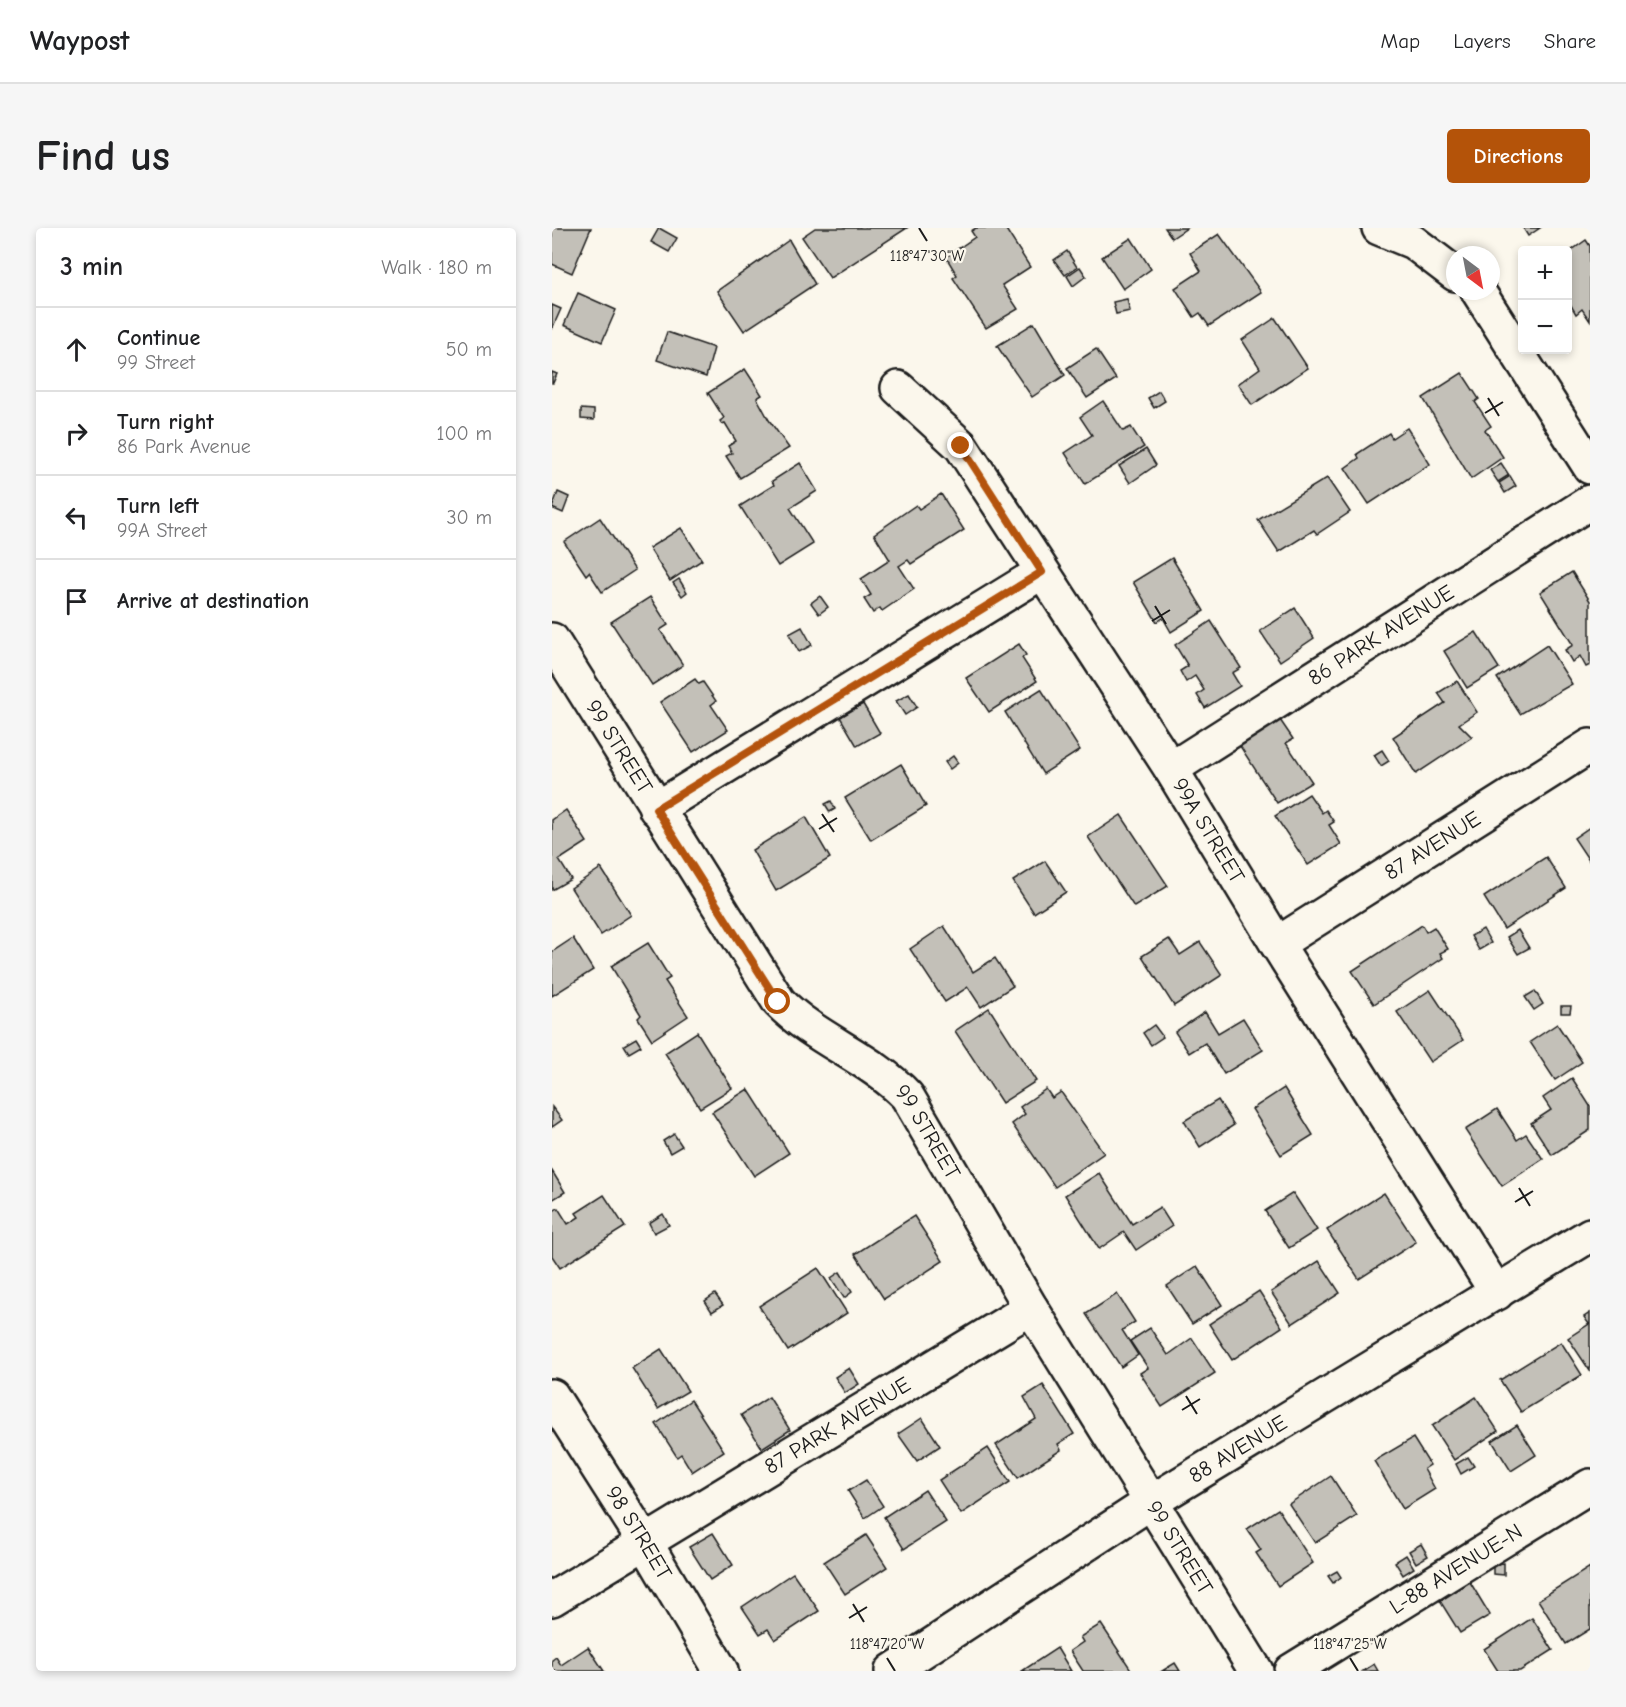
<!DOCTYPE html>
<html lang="en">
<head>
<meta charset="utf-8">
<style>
	:root { --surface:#fff; --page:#f6f6f6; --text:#202124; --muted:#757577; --line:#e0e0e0; --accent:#b45309 }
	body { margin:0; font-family:"Comic Neue",sans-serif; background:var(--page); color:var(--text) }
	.controls { position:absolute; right:18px; top:18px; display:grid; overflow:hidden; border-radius:6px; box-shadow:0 3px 9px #0003 }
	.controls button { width:54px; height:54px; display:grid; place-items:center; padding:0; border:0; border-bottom:2px solid var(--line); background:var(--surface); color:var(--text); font:30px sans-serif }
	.compass { position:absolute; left:894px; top:18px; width:54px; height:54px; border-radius:50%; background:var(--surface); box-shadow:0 3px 9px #0003; rotate:148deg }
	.stop { position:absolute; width:18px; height:18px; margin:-14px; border:4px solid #b45309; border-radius:50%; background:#fff }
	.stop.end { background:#b45309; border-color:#fff; box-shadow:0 2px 6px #0008 }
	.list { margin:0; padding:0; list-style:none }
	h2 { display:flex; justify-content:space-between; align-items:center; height:78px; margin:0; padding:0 24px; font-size:26px }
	h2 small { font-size:20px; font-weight:400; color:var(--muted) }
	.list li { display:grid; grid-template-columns:39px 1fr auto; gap:18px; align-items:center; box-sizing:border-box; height:84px; padding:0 24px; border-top:2px solid var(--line) }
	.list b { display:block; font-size:22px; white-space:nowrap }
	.list p { margin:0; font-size:20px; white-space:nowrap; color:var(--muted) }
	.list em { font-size:20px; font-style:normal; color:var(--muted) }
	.icon { flex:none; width:33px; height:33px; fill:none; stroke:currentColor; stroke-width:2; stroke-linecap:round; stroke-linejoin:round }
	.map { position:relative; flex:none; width:1038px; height:1443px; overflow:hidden; border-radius:6px }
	header { display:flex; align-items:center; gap:36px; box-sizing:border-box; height:84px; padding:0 30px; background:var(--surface); border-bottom:2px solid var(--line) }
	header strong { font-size:28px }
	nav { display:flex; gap:33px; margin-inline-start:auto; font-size:21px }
	.intro { display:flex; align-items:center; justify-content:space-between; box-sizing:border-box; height:144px; padding:0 36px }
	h1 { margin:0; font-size:42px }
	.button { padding:15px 27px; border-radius:6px; background:var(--accent); color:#fff; font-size:21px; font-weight:700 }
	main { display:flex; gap:36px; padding:0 36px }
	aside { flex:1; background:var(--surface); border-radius:6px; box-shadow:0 3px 9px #0003 }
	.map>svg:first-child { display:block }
</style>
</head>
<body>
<header>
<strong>Waypost</strong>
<nav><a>Map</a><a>Layers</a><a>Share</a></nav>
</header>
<div class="intro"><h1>Find us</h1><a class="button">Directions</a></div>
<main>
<aside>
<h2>3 min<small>Walk · 180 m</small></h2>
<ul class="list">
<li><svg class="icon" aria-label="ahead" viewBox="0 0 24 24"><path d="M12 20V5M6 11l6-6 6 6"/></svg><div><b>Continue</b><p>99 Street</p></div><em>50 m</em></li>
<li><svg class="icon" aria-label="right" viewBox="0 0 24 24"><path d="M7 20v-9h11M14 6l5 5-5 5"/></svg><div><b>Turn right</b><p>86 Park Avenue</p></div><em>100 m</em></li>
<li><svg class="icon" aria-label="left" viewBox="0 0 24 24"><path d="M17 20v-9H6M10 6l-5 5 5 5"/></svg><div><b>Turn left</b><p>99A Street</p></div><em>30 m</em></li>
<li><svg class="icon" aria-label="arrive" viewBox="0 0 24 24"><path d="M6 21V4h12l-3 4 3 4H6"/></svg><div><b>Arrive at destination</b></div></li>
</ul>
</aside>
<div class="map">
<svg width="1038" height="1443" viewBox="0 0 1038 1443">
	<rect width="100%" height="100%" fill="#fbf7ec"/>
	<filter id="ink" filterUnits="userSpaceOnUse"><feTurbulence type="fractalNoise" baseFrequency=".0167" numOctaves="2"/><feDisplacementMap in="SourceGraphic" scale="12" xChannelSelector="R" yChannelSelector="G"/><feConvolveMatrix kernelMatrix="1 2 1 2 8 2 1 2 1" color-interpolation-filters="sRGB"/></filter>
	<g filter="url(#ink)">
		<g fill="#c3c0b8" stroke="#1c1c1c" stroke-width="1.5">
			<polygon points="0,0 39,0 20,45 0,36"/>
			<polygon points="107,0 125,10 117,24 99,14"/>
			<polygon points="263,0 355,0 278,50 250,9"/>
			<polygon points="424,0 453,0 478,39 450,57 466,81 434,100 401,50 405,47 394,29 423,9 419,3"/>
			<polygon points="613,0 635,0 620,10"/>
			<polygon points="971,0 988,0 976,8"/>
			<polygon points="667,6 709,64 657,98 648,85 642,89 623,60 649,43 638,25"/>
			<polygon points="579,10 599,41 571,61 550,29"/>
			<polygon points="237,12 263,56 192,103 165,63"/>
			<polygon points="1034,12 1038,18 1038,93 1030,81 1024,86 1016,72 1016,25"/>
			<polygon points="515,23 525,39 513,47 502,32"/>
			<polygon points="528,39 534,48 521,58 515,48"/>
			<polygon points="26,65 64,82 50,114 12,97"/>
			<polygon points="575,71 578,83 564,86 561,74"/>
			<polygon points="0,77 9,81 0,101"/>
			<polygon points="723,90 756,140 700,177 686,156 708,140 690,112"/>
			<polygon points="482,95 513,147 480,169 445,118"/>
			<polygon points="115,104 162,120 154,149 105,132"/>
			<polygon points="544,121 564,151 535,170 515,140"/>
			<polygon points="193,141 210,167 205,170 217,192 237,220 188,250 174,228 180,225 176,218 184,213 173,195 170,196 168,193 172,190 156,165"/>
			<polygon points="0,144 5,146 1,155 0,155"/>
			<polygon points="910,145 927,171 923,174 939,198 933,202 951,229 919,251 871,170"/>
			<polygon points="607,163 613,173 602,180 596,170"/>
			<polygon points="551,173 571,203 579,199 592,219 533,256 513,225 540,207 528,189"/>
			<polygon points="29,181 42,182 42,192 29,191"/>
			<polygon points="855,200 878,236 817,276 793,240 807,230 805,226 837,205 840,210"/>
			<polygon points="594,221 604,237 578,255 567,238"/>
			<polygon points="248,235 265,263 238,280 261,316 226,338 188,278 222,257 220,253"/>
			<polygon points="949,235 957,247 946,254 938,242"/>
			<polygon points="958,248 964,258 953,265 947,255"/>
			<polygon points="775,250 798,284 765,306 762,302 727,324 706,292"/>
			<polygon points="6,264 17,269 11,285 0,280"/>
			<polygon points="389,266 412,302 359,336 356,332 347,338 362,361 330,383 328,380 321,385 312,371 319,367 309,351 338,332 322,306 364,277 367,281"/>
			<polygon points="48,290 83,342 50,364 37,344 34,347 12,314"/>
			<polygon points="129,300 150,332 118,353 97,320"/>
			<polygon points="620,330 652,383 619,404 611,390 605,394 581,354"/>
			<polygon points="1020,344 1038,373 1038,437 1034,439 1028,428 1020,434 1013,422 1021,417 988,364"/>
			<polygon points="127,351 135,364 130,368 121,355"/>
			<polygon points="268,368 276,379 267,386 259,375"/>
			<polygon points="98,369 116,397 108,402 131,437 100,457 59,394"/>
			<polygon points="743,380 762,410 728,433 708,403"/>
			<polygon points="659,393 689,440 680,445 688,458 653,480 645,467 652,462 643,448 634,454 628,443 636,438 623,417"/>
			<polygon points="250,399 260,417 247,424 237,406"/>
			<polygon points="924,404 947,440 915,460 892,423"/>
			<polygon points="467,416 474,427 470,430 485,453 437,484 414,450"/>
			<polygon points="995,417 1020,456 968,486 945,450"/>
			<polygon points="143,451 147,456 151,454 164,473 159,477 176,502 141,524 108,474"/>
			<polygon points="905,453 925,484 907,496 920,509 864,546 841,509 893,475 886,465"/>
			<polygon points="489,461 528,522 491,546 453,484"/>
			<polygon points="357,466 365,479 353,487 344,473"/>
			<polygon points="311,476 328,505 305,518 288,489"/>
			<polygon points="726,489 741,511 734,515 760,554 725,575 686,515"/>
			<polygon points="830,522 837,533 829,538 822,527"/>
			<polygon points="401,528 406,535 398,541 393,534"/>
			<polygon points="349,536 374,578 319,612 293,570"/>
			<polygon points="757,566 770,585 774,582 782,594 777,597 789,616 756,637 723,588"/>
			<polygon points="279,573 283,581 278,584 273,576"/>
			<polygon points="14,582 35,614 7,632 19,651 0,662 0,592"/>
			<polygon points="569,587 616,658 582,679 536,609"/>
			<polygon points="254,589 278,630 224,663 200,622"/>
			<polygon points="1038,599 1038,634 1022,610"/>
			<polygon points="994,629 1014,660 952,701 932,669"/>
			<polygon points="493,633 514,664 482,685 461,653"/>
			<polygon points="49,640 79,687 49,707 19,660"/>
			<polygon points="870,697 874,704 882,699 896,721 888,725 891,730 822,776 800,743"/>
			<polygon points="392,698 421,744 443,730 461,758 429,779 416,759 393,774 358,721"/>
			<polygon points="931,701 939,715 927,722 919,708"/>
			<polygon points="966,702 977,720 966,726 955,709"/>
			<polygon points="21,710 41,742 0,768 0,724"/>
			<polygon points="617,711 628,727 648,714 670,747 622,778 590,728"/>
			<polygon points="96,715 118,750 113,753 136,788 100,812 86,790 89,787 59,738"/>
			<polygon points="878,762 911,812 878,834 845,784"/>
			<polygon points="983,763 991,776 982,782 973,769"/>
			<polygon points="1009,778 1019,778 1018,785 1009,785"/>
			<polygon points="437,780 484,853 450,875 403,803"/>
			<polygon points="653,784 666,805 691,790 711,822 672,846 653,815 637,825 623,804"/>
			<polygon points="1005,796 1030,834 1003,852 978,814"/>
			<polygon points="602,797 611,809 599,817 591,805"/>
			<polygon points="145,804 180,860 148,880 113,825"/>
			<polygon points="84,810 89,818 77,825 72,817"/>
			<polygon points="1020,850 1038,878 1038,902 1000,927 979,895 999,882 991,870"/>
			<polygon points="732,860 761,907 729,927 700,881"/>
			<polygon points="196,861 237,925 202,948 160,884"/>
			<polygon points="494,861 500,870 509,864 552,925 503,959 460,896 473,886 468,879"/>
			<polygon points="666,872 682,897 648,919 632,893"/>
			<polygon points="0,879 10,892 0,899"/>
			<polygon points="945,881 965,912 974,906 991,931 950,958 913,902"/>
			<polygon points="122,906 130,918 118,925 111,913"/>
			<polygon points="0,943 13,964 0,972"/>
			<polygon points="547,945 580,996 608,979 620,998 584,1022 572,1004 547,1021 513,967"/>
			<polygon points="741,965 765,1002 737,1020 713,983"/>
			<polygon points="832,965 864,1014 807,1051 775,1002"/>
			<polygon points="52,967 73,999 8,1040 0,1028 0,984 6,980 16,996 27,989 24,985"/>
			<polygon points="111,986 117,997 102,1005 97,995"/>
			<polygon points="362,988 391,1033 332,1071 303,1026"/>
			<polygon points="767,1033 788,1065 740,1096 719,1064"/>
			<polygon points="645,1038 670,1077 640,1096 615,1058"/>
			<polygon points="266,1040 295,1085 236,1123 207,1078"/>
			<polygon points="288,1044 300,1064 292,1070 279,1050"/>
			<polygon points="707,1063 730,1099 680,1132 657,1096"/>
			<polygon points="163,1066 171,1077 160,1084 153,1073"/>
			<polygon points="565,1066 583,1094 570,1102 586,1127 569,1139 534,1086"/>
			<polygon points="1038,1085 1038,1143 1016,1110 1037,1096 1032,1089"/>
			<polygon points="598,1100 616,1127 640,1110 663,1145 610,1179 588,1145 596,1140 578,1113"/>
			<polygon points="1009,1114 1030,1147 969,1184 948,1152"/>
			<polygon points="109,1121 136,1163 106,1181 80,1140"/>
			<polygon points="297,1140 307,1156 293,1165 283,1149"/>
			<polygon points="491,1157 522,1206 506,1216 509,1222 466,1250 444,1217 484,1191 472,1169"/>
			<polygon points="217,1169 238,1202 210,1220 189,1187"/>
			<polygon points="924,1169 946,1203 902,1232 880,1198"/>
			<polygon points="139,1172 172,1223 140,1244 129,1226 125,1229 104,1196"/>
			<polygon points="370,1190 388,1218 365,1233 346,1206"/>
			<polygon points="965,1197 984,1227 959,1243 940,1213"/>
			<polygon points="861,1210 878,1237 872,1241 883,1261 851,1281 822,1233"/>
			<polygon points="436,1220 458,1254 409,1286 387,1252"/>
			<polygon points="916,1229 922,1238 909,1246 904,1236"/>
			<polygon points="779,1248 805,1288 763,1315 737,1276"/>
			<polygon points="314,1252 331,1278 313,1290 296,1263"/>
			<polygon points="373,1262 394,1294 352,1321 332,1289"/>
			<polygon points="726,1281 761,1335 726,1358 704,1325 709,1322 695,1301"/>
			<polygon points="161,1305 181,1337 158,1352 137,1319"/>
			<polygon points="314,1307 335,1339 293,1366 272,1334"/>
			<polygon points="869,1316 876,1328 864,1335 857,1323"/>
			<polygon points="854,1327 862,1340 851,1347 843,1334"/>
			<polygon points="952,1335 952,1347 941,1346 941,1336"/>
			<polygon points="1038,1339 1038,1401 1014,1416 986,1372"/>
			<polygon points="785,1343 789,1349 781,1355 776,1348"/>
			<polygon points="241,1345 267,1383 223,1412 216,1401 208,1406 190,1379"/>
			<polygon points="918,1354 938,1387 908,1405 888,1373"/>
			<polygon points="980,1390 1001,1422 968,1443 946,1443 932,1421"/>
			<polygon points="549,1396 580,1443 531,1443 518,1423 531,1414 528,1409"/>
			<polygon points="36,1419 52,1443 0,1443 0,1432 4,1429 9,1437"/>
			<polygon points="505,1420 519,1443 470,1443"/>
			<polygon points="623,1435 628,1443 610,1443"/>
			<polygon points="822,1436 826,1443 811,1443"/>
		</g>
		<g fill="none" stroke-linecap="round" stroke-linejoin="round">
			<defs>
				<g id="minor">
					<polyline points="827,0 861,14 903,46"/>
					<polyline points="926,63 1038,239"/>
					<path id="s1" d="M346 160 409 218 619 541 725 716 945 1065"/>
					<path id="s2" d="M0 412 227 774C264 812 318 829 355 868L479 1080 704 1443"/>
					<path id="s3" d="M619 541 1038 274"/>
					<polyline points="104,581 490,344"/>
					<path id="s4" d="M725 716 1038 518"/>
					<path id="s5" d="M0 1168 93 1314 169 1443"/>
					<path id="s6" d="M0 1371 479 1080"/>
					<path id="s7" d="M340 1443 599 1274 1038 1007"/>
					<path id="s8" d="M739 1443 1038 1258"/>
				</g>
			</defs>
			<use href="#minor" stroke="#1c1c1c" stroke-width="38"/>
			<use href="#minor" stroke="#fbf7ec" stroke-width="33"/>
		</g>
	</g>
	<g fill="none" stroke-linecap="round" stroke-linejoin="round" filter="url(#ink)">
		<polyline stroke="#b45309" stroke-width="8" points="226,774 104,581 490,344 409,218"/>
	</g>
	<path fill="none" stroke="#1c1c1c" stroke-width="2" d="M367 0 375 13M936 170 947 188M933 185 951 174M603 378 614 396M600 393 618 382M270 586 282 604M267 601 285 590M967 960 978 978M963 974 981 963M634 1168 645 1186M630 1182 648 1171M301 1376 312 1394M297 1390 315 1379M335 1430 343 1443M798 1430 806 1443"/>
	<g text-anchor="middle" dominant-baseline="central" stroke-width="4.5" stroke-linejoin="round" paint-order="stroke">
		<g font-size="22" fill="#1c1c1c" stroke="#fbf7ec">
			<text stroke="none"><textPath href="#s3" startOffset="249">86 PARK AVENUE</textPath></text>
			<text stroke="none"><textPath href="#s2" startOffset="126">99 STREET</textPath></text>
			<text stroke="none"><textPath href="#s1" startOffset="543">99A STREET</textPath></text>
			<text stroke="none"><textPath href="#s4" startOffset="184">87 AVENUE</textPath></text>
			<text stroke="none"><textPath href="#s2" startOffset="628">99 STREET</textPath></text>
			<text stroke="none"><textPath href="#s6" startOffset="334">87 PARK AVENUE</textPath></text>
			<text stroke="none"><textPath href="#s7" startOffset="411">88 AVENUE</textPath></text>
			<text stroke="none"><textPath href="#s5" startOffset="162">98 STREET</textPath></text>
			<text stroke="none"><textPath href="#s2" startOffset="1114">99 STREET</textPath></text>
			<text stroke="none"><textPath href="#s8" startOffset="194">L-88 AVENUE-N</textPath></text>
		</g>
	</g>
	<g font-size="15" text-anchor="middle" fill="#1c1c1c" stroke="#fbf7ec" stroke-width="4.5" stroke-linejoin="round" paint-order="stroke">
		<text x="375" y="33">118°47'30"W</text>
		<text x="335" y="1421">118°47'20"W</text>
		<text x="798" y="1421">118°47'25"W</text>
	</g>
</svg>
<div class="controls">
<button>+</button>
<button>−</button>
</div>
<svg class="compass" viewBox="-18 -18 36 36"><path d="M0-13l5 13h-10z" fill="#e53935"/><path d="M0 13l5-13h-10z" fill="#757577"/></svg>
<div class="stop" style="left:226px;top:774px"></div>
<div class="stop end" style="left:409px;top:218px"></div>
</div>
</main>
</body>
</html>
